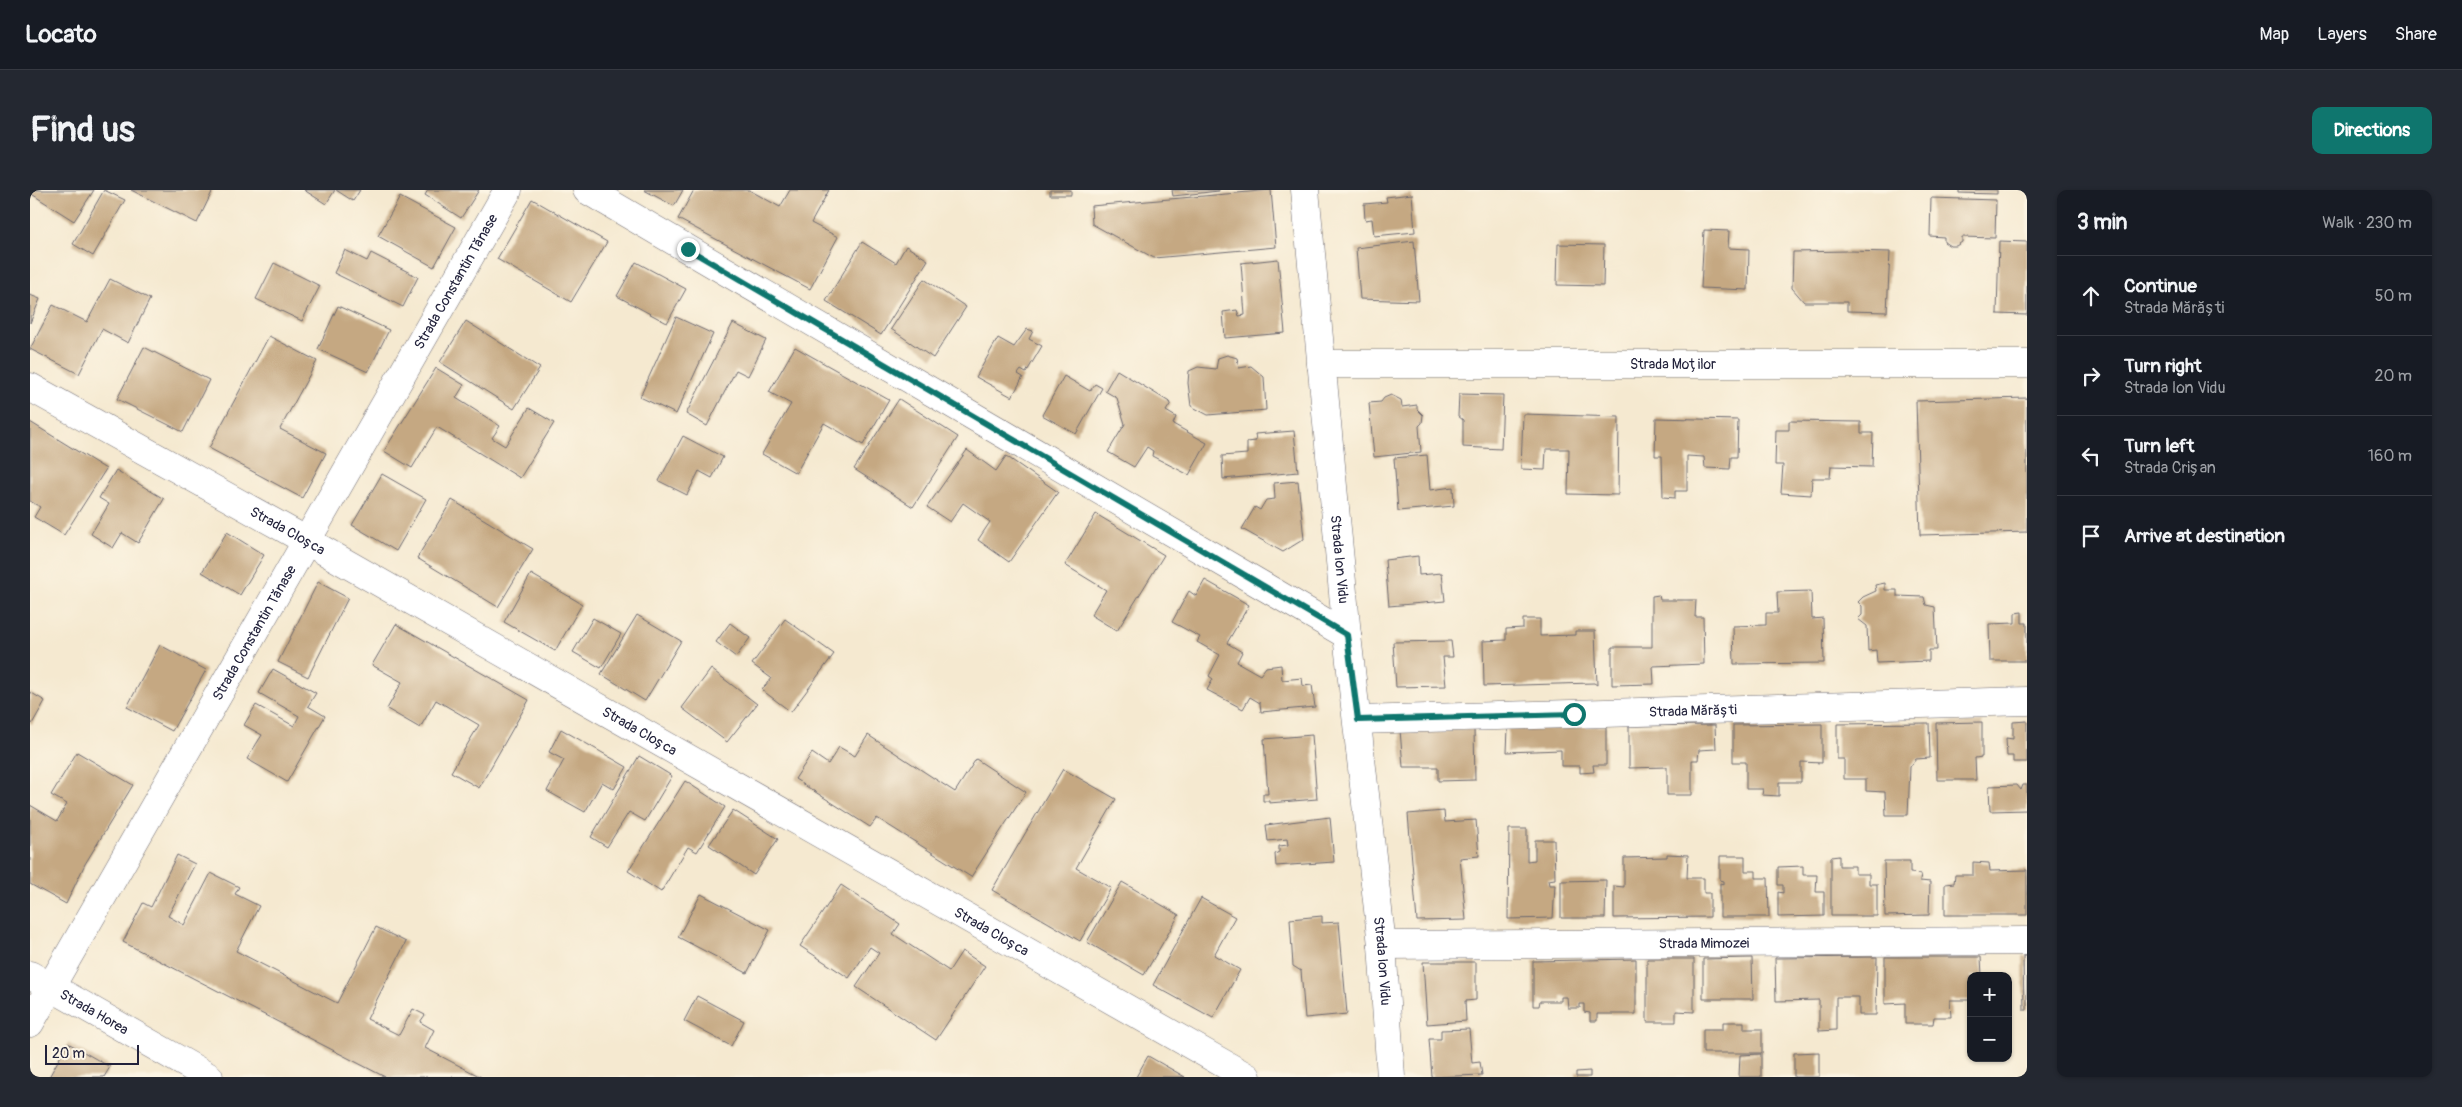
<!DOCTYPE html>
<html lang="en">
<head>
<meta charset="utf-8">
<style>
	:root { --surface:#171b24; --page:#242831; --text:#f1f3f6; --muted:#9ea1a6; --line:#363941; --accent:#0f766e }
	body { margin:0; font-family:Pangolin,sans-serif; background:var(--page); color:var(--text) }
	.controls { position:absolute; right:15px; bottom:15px; display:grid; overflow:hidden; border-radius:10px; box-shadow:0 1px 4px #0004 }
	.controls button { width:45px; height:45px; display:grid; place-items:center; padding:0; border:0; border-bottom:1px solid var(--line); background:var(--surface); color:var(--text); font:25px sans-serif }
	.scale { position:absolute; left:15px; bottom:12px; width:94px; box-sizing:border-box; padding-left:5px; border:2px solid #22223b; border-top:0; font-size:14px; line-height:18px; white-space:nowrap; color:#22223b; -webkit-text-stroke:4px #fcf5e5; paint-order:stroke }
	.stop { position:absolute; width:15px; height:15px; margin:-11px; border:4px solid #0f766e; border-radius:50%; background:#fff }
	.stop.end { background:#0f766e; border-color:#fff; box-shadow:0 1px 5px #0008 }
	.list { margin:0; padding:0; list-style:none }
	h2 { display:flex; justify-content:space-between; align-items:center; height:65px; margin:0; padding:0 20px; font-size:21px }
	h2 small { font-size:16px; font-weight:400; color:var(--muted) }
	.list li { display:grid; grid-template-columns:32px 1fr auto; gap:15px; align-items:center; box-sizing:border-box; height:80px; padding:0 20px; border-top:1px solid var(--line) }
	.list b { display:block; font-size:19px; white-space:nowrap }
	.list p { margin:0; font-size:16px; white-space:nowrap; color:var(--muted) }
	.list em { font-size:16px; font-style:normal; color:var(--muted) }
	.icon { flex:none; width:28px; height:28px; fill:none; stroke:currentColor; stroke-width:2; stroke-linecap:round; stroke-linejoin:round }
	.map { position:relative; flex:none; width:1997px; height:887px; overflow:hidden; border-radius:10px }
	header { display:flex; align-items:center; gap:30px; box-sizing:border-box; height:70px; padding:0 25px; background:var(--surface); border-bottom:1px solid var(--line) }
	header strong { font-size:24px }
	nav { display:flex; gap:28px; margin-inline-start:auto; font-size:18px }
	.intro { display:flex; align-items:center; justify-content:space-between; box-sizing:border-box; height:120px; padding:0 30px }
	h1 { margin:0; font-size:35px }
	.button { padding:12px 22px; border-radius:10px; background:var(--accent); color:#fff; font-size:18px; font-weight:700 }
	main { display:flex; gap:30px; padding:0 30px }
	aside { flex:1; background:var(--surface); border-radius:10px; box-shadow:0 1px 4px #0004 }
	.map>svg:first-child { display:block }
</style>
</head>
<body>
<header>
<strong>Locato</strong>
<nav><a>Map</a><a>Layers</a><a>Share</a></nav>
</header>
<div class="intro"><h1>Find us</h1><a class="button">Directions</a></div>
<main>
<div class="map">
<svg width="1997" height="887" viewBox="0 0 1997 887">
	<rect width="100%" height="100%" fill="#fcf5e5"/>
	<filter id="ink" filterUnits="userSpaceOnUse"><feTurbulence type="fractalNoise" baseFrequency=".02" numOctaves="2"/><feDisplacementMap in="SourceGraphic" scale="10" xChannelSelector="R" yChannelSelector="G"/><feConvolveMatrix kernelMatrix="1 2 1 2 8 2 1 2 1" color-interpolation-filters="sRGB"/></filter>
	<filter id="wash" filterUnits="userSpaceOnUse"><feTurbulence type="fractalNoise" baseFrequency=".0096" numOctaves="4" result="noise"/><feDisplacementMap in="SourceGraphic" scale="20" xChannelSelector="R" yChannelSelector="G"/><feGaussianBlur stdDeviation="1.12" result="paint"/><feColorMatrix in="noise" values="0 0 0 0 0 0 0 0 0 0 0 0 0 0 0 0 0 1.4 0 .05"/><feComposite in="paint" operator="in"/></filter>
	<g filter="url(#wash)">
		<rect width="100%" height="100%" fill="#f5e9d0"/>
		<g id="blocks">
			<g fill="#c5a882">
				<polygon points="0,0 64,0 44,31 0,3"/>
				<polygon points="74,0 95,10 63,66 43,54"/>
				<polygon points="101,0 183,0 167,33"/>
				<polygon points="274,0 305,0 296,14"/>
				<polygon points="306,0 330,0 323,11"/>
				<polygon points="398,0 449,0 431,28 395,5"/>
				<polygon points="614,0 653,0 644,16"/>
				<polygon points="664,0 719,0 750,17 760,0 799,0 781,33 808,47 780,99 648,29"/>
				<rect x="1020" y="0" width="21" height="5"/>
				<polygon points="1142,0 1189,0 1189,1 1143,6"/>
				<polygon points="1241,0 1246,57 1124,68 1062,34 1061,16"/>
				<polygon points="1929,0 1967,0 1967,4 1929,3"/>
				<polygon points="1382,4 1385,42 1344,46 1342,29 1335,30 1334,14 1357,12 1356,7"/>
				<polygon points="370,7 426,37 404,77 348,46"/>
				<polygon points="1901,8 1966,10 1965,48 1932,47 1932,52 1926,56 1920,56 1914,52 1914,47 1900,46"/>
				<polygon points="502,9 577,52 541,112 467,69"/>
				<polygon points="1674,40 1699,41 1698,58 1719,59 1718,100 1671,98"/>
				<polygon points="1384,51 1389,111 1330,109 1326,58"/>
				<polygon points="1969,51 1997,52 1997,125 1967,124"/>
				<polygon points="832,52 866,73 876,56 898,70 851,145 796,111"/>
				<polygon points="1528,54 1574,55 1573,96 1527,95"/>
				<polygon points="315,60 337,71 341,63 388,87 373,117 304,83"/>
				<polygon points="1819,61 1860,62 1857,122 1817,121 1817,112 1774,112 1762,98 1763,62"/>
				<polygon points="1248,69 1255,143 1195,148 1193,122 1207,120 1209,126 1215,125 1211,73"/>
				<polygon points="606,72 656,99 637,133 587,106"/>
				<polygon points="244,73 290,96 272,131 226,109"/>
				<polygon points="80,89 120,109 98,153 72,139 49,184 0,159 23,115 57,132"/>
				<polygon points="894,89 936,117 903,168 861,139"/>
				<polygon points="0,105 10,109 0,133"/>
				<polygon points="308,116 359,140 338,182 288,159"/>
				<polygon points="646,127 683,144 646,224 610,207"/>
				<polygon points="436,131 510,178 484,219 410,172"/>
				<polygon points="703,133 736,150 718,186 706,180 677,236 656,224"/>
				<polygon points="997,139 1003,141 999,149 1012,156 996,183 991,180 988,184 993,187 982,207 946,187 968,148 984,157"/>
				<polygon points="239,146 287,171 250,239 296,263 272,308 179,258"/>
				<polygon points="114,157 179,190 153,242 87,209"/>
				<polygon points="765,157 859,210 833,255 794,233 766,283 732,264 761,214 739,202"/>
				<polygon points="1197,165 1207,168 1209,178 1221,176 1234,187 1236,220 1178,225 1161,216 1158,193 1159,181 1168,177 1186,179 1188,168"/>
				<polygon points="406,178 434,195 426,208 470,236 462,248 475,256 499,218 524,233 490,288 407,237 382,278 354,261"/>
				<polygon points="1087,180 1141,213 1136,221 1146,227 1143,234 1177,253 1159,285 1122,266 1123,261 1117,257 1104,277 1078,262 1095,234 1087,208 1075,201"/>
				<polygon points="1034,186 1060,201 1065,194 1072,198 1046,244 1012,225"/>
				<polygon points="1429,204 1473,205 1471,259 1433,257 1433,230 1428,226"/>
				<polygon points="1361,205 1371,210 1372,217 1387,215 1387,219 1393,225 1392,233 1389,236 1391,262 1344,267 1339,213 1351,212 1354,208"/>
				<polygon points="1997,208 1997,342 1890,345 1886,211"/>
				<polygon points="869,209 928,247 883,317 824,279"/>
				<polygon points="1493,224 1589,227 1588,305 1538,304 1539,259 1516,259 1515,280 1491,279"/>
				<polygon points="1626,228 1708,230 1707,267 1701,267 1700,279 1675,278 1674,267 1657,266 1657,301 1645,301 1645,308 1633,307 1632,266 1625,266"/>
				<polygon points="1759,231 1831,232 1831,243 1843,243 1842,277 1801,276 1800,288 1782,288 1781,305 1751,303 1753,275 1745,275 1746,240 1759,240"/>
				<polygon points="0,232 76,279 34,345 4,327 10,317 0,311"/>
				<polygon points="1264,241 1268,282 1193,289 1192,266 1217,264 1217,252 1226,251 1225,244"/>
				<polygon points="653,246 693,267 682,288 669,281 657,305 629,291"/>
				<polygon points="937,260 966,281 976,266 1028,302 979,372 948,350 960,332 933,313 920,332 897,317"/>
				<polygon points="1397,265 1400,300 1423,297 1424,316 1368,321 1364,268"/>
				<polygon points="86,280 134,309 108,353 92,343 83,358 61,344 79,314 69,308"/>
				<polygon points="352,284 396,309 366,361 322,335"/>
				<polygon points="1268,291 1274,349 1253,362 1212,339 1225,317 1230,320 1236,310 1245,309 1244,293"/>
				<polygon points="422,310 503,359 468,417 387,368"/>
				<polygon points="1066,324 1134,365 1087,441 1061,425 1076,400 1035,375"/>
				<polygon points="197,342 234,365 210,405 172,382"/>
				<polygon points="1388,366 1389,385 1412,383 1415,411 1359,416 1355,370"/>
				<polygon points="501,384 552,414 525,461 474,432"/>
				<polygon points="1175,390 1219,415 1197,453 1212,462 1207,472 1230,485 1236,477 1251,475 1252,490 1272,488 1273,496 1282,495 1285,517 1231,522 1230,513 1220,507 1213,519 1177,500 1183,489 1179,486 1190,465 1167,452 1170,447 1142,432 1159,401 1166,406"/>
				<polygon points="288,392 318,408 278,487 248,472"/>
				<polygon points="1855,393 1855,400 1867,400 1867,406 1894,407 1896,415 1905,417 1907,460 1899,460 1899,471 1847,473 1846,460 1838,461 1837,436 1828,429 1832,425 1832,416 1828,412 1833,407 1846,401 1845,395"/>
				<polygon points="1781,401 1782,429 1793,428 1794,473 1704,474 1703,436 1736,435 1736,423 1748,423 1747,402"/>
				<polygon points="1629,405 1630,410 1666,410 1665,427 1673,427 1674,474 1623,476 1624,494 1582,495 1582,457 1622,457 1622,406"/>
				<polygon points="1992,422 1992,433 1997,433 1997,471 1960,471 1959,434 1985,433 1985,423"/>
				<polygon points="607,425 651,451 615,511 571,484"/>
				<polygon points="563,428 591,444 571,478 543,462"/>
				<polygon points="755,429 804,464 761,522 732,500 741,488 722,474"/>
				<polygon points="1493,429 1510,429 1510,446 1545,445 1545,441 1565,441 1567,495 1564,493 1454,496 1453,451 1476,450 1476,439 1493,438"/>
				<polygon points="700,433 720,448 706,467 686,452"/>
				<polygon points="366,434 499,510 449,598 421,582 449,535 406,510 390,538 357,519 372,492 342,475"/>
				<polygon points="1421,451 1423,467 1413,467 1416,496 1366,497 1363,452"/>
				<polygon points="130,455 176,480 142,541 97,517"/>
				<polygon points="243,479 286,503 278,516 295,526 257,592 217,569 232,545 214,535 226,515 264,536 269,526 229,503"/>
				<polygon points="681,479 727,514 697,552 652,518"/>
				<polygon points="0,502 15,511 2,534 0,533"/>
				<polygon points="1997,531 1997,572 1983,572 1983,566 1977,566 1976,548 1983,549 1983,532"/>
				<polygon points="1952,532 1952,567 1945,568 1946,590 1907,590 1906,533"/>
				<polygon points="1899,533 1900,568 1886,569 1880,577 1878,625 1856,625 1855,602 1836,601 1836,589 1814,589 1814,569 1807,569 1807,534"/>
				<polygon points="1792,534 1792,573 1771,572 1771,592 1749,592 1749,606 1732,605 1733,599 1716,599 1716,572 1703,572 1703,535"/>
				<polygon points="1685,535 1686,559 1669,560 1668,570 1662,570 1662,605 1637,605 1637,577 1599,578 1599,536"/>
				<polygon points="1576,536 1576,575 1563,575 1564,582 1550,583 1550,576 1531,576 1531,560 1477,562 1478,538"/>
				<polygon points="531,539 597,577 584,599 572,592 555,622 517,601 534,570 519,562"/>
				<polygon points="1444,539 1445,590 1408,591 1408,577 1373,577 1370,540"/>
				<polygon points="838,545 925,602 946,569 996,602 941,687 847,628 840,637 765,589 782,563 798,574 809,557 825,566"/>
				<polygon points="1282,545 1287,609 1239,613 1239,611 1233,611 1233,604 1238,604 1234,549"/>
				<polygon points="47,562 103,595 55,674 36,714 0,694 0,615 27,631 37,614 21,605"/>
				<polygon points="609,566 642,586 615,631 599,622 577,657 561,647"/>
				<polygon points="1033,579 1086,609 1046,678 1081,698 1050,751 962,700"/>
				<polygon points="655,591 695,617 667,662 658,657 631,702 598,681"/>
				<polygon points="1987,595 1991,600 1993,595 1997,595 1997,620 1960,621 1959,596"/>
				<polygon points="703,620 748,649 724,685 679,655"/>
				<polygon points="1414,621 1415,632 1446,630 1449,666 1430,668 1436,730 1387,731 1378,624"/>
				<polygon points="1300,627 1304,672 1246,676 1245,664 1249,662 1249,656 1258,655 1257,649 1238,651 1236,635"/>
				<polygon points="1479,639 1497,639 1497,671 1505,670 1505,650 1524,650 1525,689 1518,690 1519,695 1525,695 1523,728 1478,729"/>
				<polygon points="1637,664 1658,665 1657,688 1674,688 1674,703 1680,703 1680,727 1584,728 1584,696 1594,697 1594,668 1637,667"/>
				<polygon points="147,665 165,674 138,726 154,735 181,683 209,697 205,704 229,716 206,761 307,813 346,737 376,752 337,829 369,845 383,819 395,825 390,832 404,840 395,858 451,887 355,887 93,752 113,713 121,717"/>
				<polygon points="1690,666 1715,666 1715,681 1726,681 1726,688 1738,688 1739,727 1690,727 1690,693 1694,694 1694,691 1690,690"/>
				<polygon points="1809,666 1809,676 1825,676 1825,684 1839,684 1839,694 1847,694 1847,726 1801,726 1801,667"/>
				<polygon points="1854,671 1880,671 1880,683 1891,684 1890,691 1900,692 1899,725 1855,726"/>
				<polygon points="1943,672 1959,673 1960,681 1997,680 1997,725 1915,725 1915,694 1924,693 1925,685 1943,685"/>
				<polygon points="1773,676 1773,685 1787,685 1786,702 1794,702 1794,726 1748,727 1748,702 1753,703 1753,695 1748,695 1748,677"/>
				<polygon points="1576,690 1575,728 1531,728 1531,691"/>
				<polygon points="1092,692 1149,725 1114,785 1057,752"/>
				<polygon points="811,695 870,734 863,744 919,781 932,761 955,776 906,850 826,797 849,763 840,757 819,788 770,756"/>
				<polygon points="671,704 740,740 717,783 648,747"/>
				<polygon points="1171,708 1205,727 1184,765 1210,780 1183,828 1123,795"/>
				<polygon points="1292,726 1292,733 1309,732 1317,824 1275,828 1271,781 1263,776 1260,729"/>
				<polygon points="1993,766 1997,766 1997,820 1994,820"/>
				<polygon points="1847,767 1846,825 1829,825 1829,807 1806,807 1806,840 1789,841 1789,810 1746,811 1745,768"/>
				<polygon points="1855,767 1951,767 1952,786 1941,786 1941,810 1920,810 1921,827 1904,827 1903,834 1875,834 1875,813 1855,814"/>
				<polygon points="1722,768 1723,809 1673,809 1673,769"/>
				<polygon points="1606,769 1606,824 1567,824 1567,831 1560,831 1560,823 1554,822 1554,814 1550,814 1550,818 1538,818 1537,807 1531,807 1531,811 1510,811 1509,816 1503,816 1503,771"/>
				<polygon points="1617,769 1664,769 1664,822 1646,821 1646,832 1617,832"/>
				<polygon points="1393,772 1446,772 1446,810 1435,811 1436,831 1397,834"/>
				<polygon points="667,806 714,831 701,856 654,831"/>
				<polygon points="1693,832 1714,832 1714,839 1732,839 1732,863 1673,863 1673,839 1693,839"/>
				<polygon points="1439,839 1442,873 1450,872 1452,885 1402,887 1399,849 1411,849 1411,840"/>
				<polygon points="38,853 80,877 74,887 19,887"/>
				<polygon points="1789,862 1789,887 1764,887 1764,863"/>
				<polygon points="1731,864 1731,887 1709,887 1710,865"/>
				<polygon points="1118,866 1155,887 1106,887"/>
				<polygon points="1560,881 1560,887 1546,887 1546,882"/>
			</g>
		</g>
	</g>
	<g filter="url(#ink)">
		<use href="#blocks" fill-opacity="0" stroke="#6c686f" stroke-width="1"/>
		<g fill="none" stroke-linecap="round" stroke-linejoin="round">
			<defs>
				<g id="minor">
					<polyline points="557,0 1317,445"/>
					<path id="s1" d="M1275 0 1317 445 1352 755 1361 887"/>
					<path id="s2" d="M1291 174H1997"/>
					<path id="s3" d="M0 197 277 351 1217 887"/>
					<path id="s4" d="M1328 530 1997 511"/>
					<path id="s5" d="M1352 755 1997 751"/>
					<path id="s6" d="M0 785 179 887"/>
					<path id="s7" d="M0 833 478 0"/>
				</g>
			</defs>
			<use href="#minor" stroke="#6c686f" stroke-width="29"/>
			<use href="#minor" stroke="#fff" stroke-width="28"/>
		</g>
	</g>
	<g fill="none" stroke-linecap="round" stroke-linejoin="round" filter="url(#ink)">
		<polyline stroke="#0f766e" stroke-width="6" points="658,59 1317,445 1328,530 1544,524"/>
	</g>
	<g text-anchor="middle" dominant-baseline="central" stroke-width="5" stroke-linejoin="round" paint-order="stroke">
		<g font-size="14" fill="#22223b" stroke="#fcf5e5">
			<text stroke="none"><textPath href="#s7" startOffset="855">Strada Constantin Tănase</textPath></text>
			<text stroke="none"><textPath href="#s2" startOffset="352">Strada Moților</textPath></text>
			<text stroke="none"><textPath href="#s3" startOffset="295">Strada Cloșca</textPath></text>
			<text stroke="none"><textPath href="#s1" startOffset="371">Strada Ion Vidu</textPath></text>
			<text stroke="none"><textPath href="#s7" startOffset="450">Strada Constantin Tănase</textPath></text>
			<text stroke="none"><textPath href="#s4" startOffset="335">Strada Mărăști</textPath></text>
			<text stroke="none"><textPath href="#s3" startOffset="700">Strada Cloșca</textPath></text>
			<text stroke="none"><textPath href="#s3" startOffset="1105">Strada Cloșca</textPath></text>
			<text stroke="none"><textPath href="#s5" startOffset="322">Strada Mimozei</textPath></text>
			<text stroke="none"><textPath href="#s1" startOffset="775">Strada Ion Vidu</textPath></text>
			<text stroke="none"><textPath href="#s6" startOffset="74">Strada Horea</textPath></text>
		</g>
	</g>
</svg>
<div class="controls">
<button>+</button>
<button>−</button>
</div>
<div class="scale">20 m</div>
<div class="stop" style="left:1544px;top:524px"></div>
<div class="stop end" style="left:658px;top:59px"></div>
</div>
<aside>
<h2>3 min<small>Walk · 230 m</small></h2>
<ul class="list">
<li><svg class="icon" aria-label="ahead" viewBox="0 0 24 24"><path d="M12 20V5M6 11l6-6 6 6"/></svg><div><b>Continue</b><p>Strada Mărăști</p></div><em>50 m</em></li>
<li><svg class="icon" aria-label="right" viewBox="0 0 24 24"><path d="M7 20v-9h11M14 6l5 5-5 5"/></svg><div><b>Turn right</b><p>Strada Ion Vidu</p></div><em>20 m</em></li>
<li><svg class="icon" aria-label="left" viewBox="0 0 24 24"><path d="M17 20v-9H6M10 6l-5 5 5 5"/></svg><div><b>Turn left</b><p>Strada Crișan</p></div><em>160 m</em></li>
<li><svg class="icon" aria-label="arrive" viewBox="0 0 24 24"><path d="M6 21V4h12l-3 4 3 4H6"/></svg><div><b>Arrive at destination</b></div></li>
</ul>
</aside>
</main>
</body>
</html>
